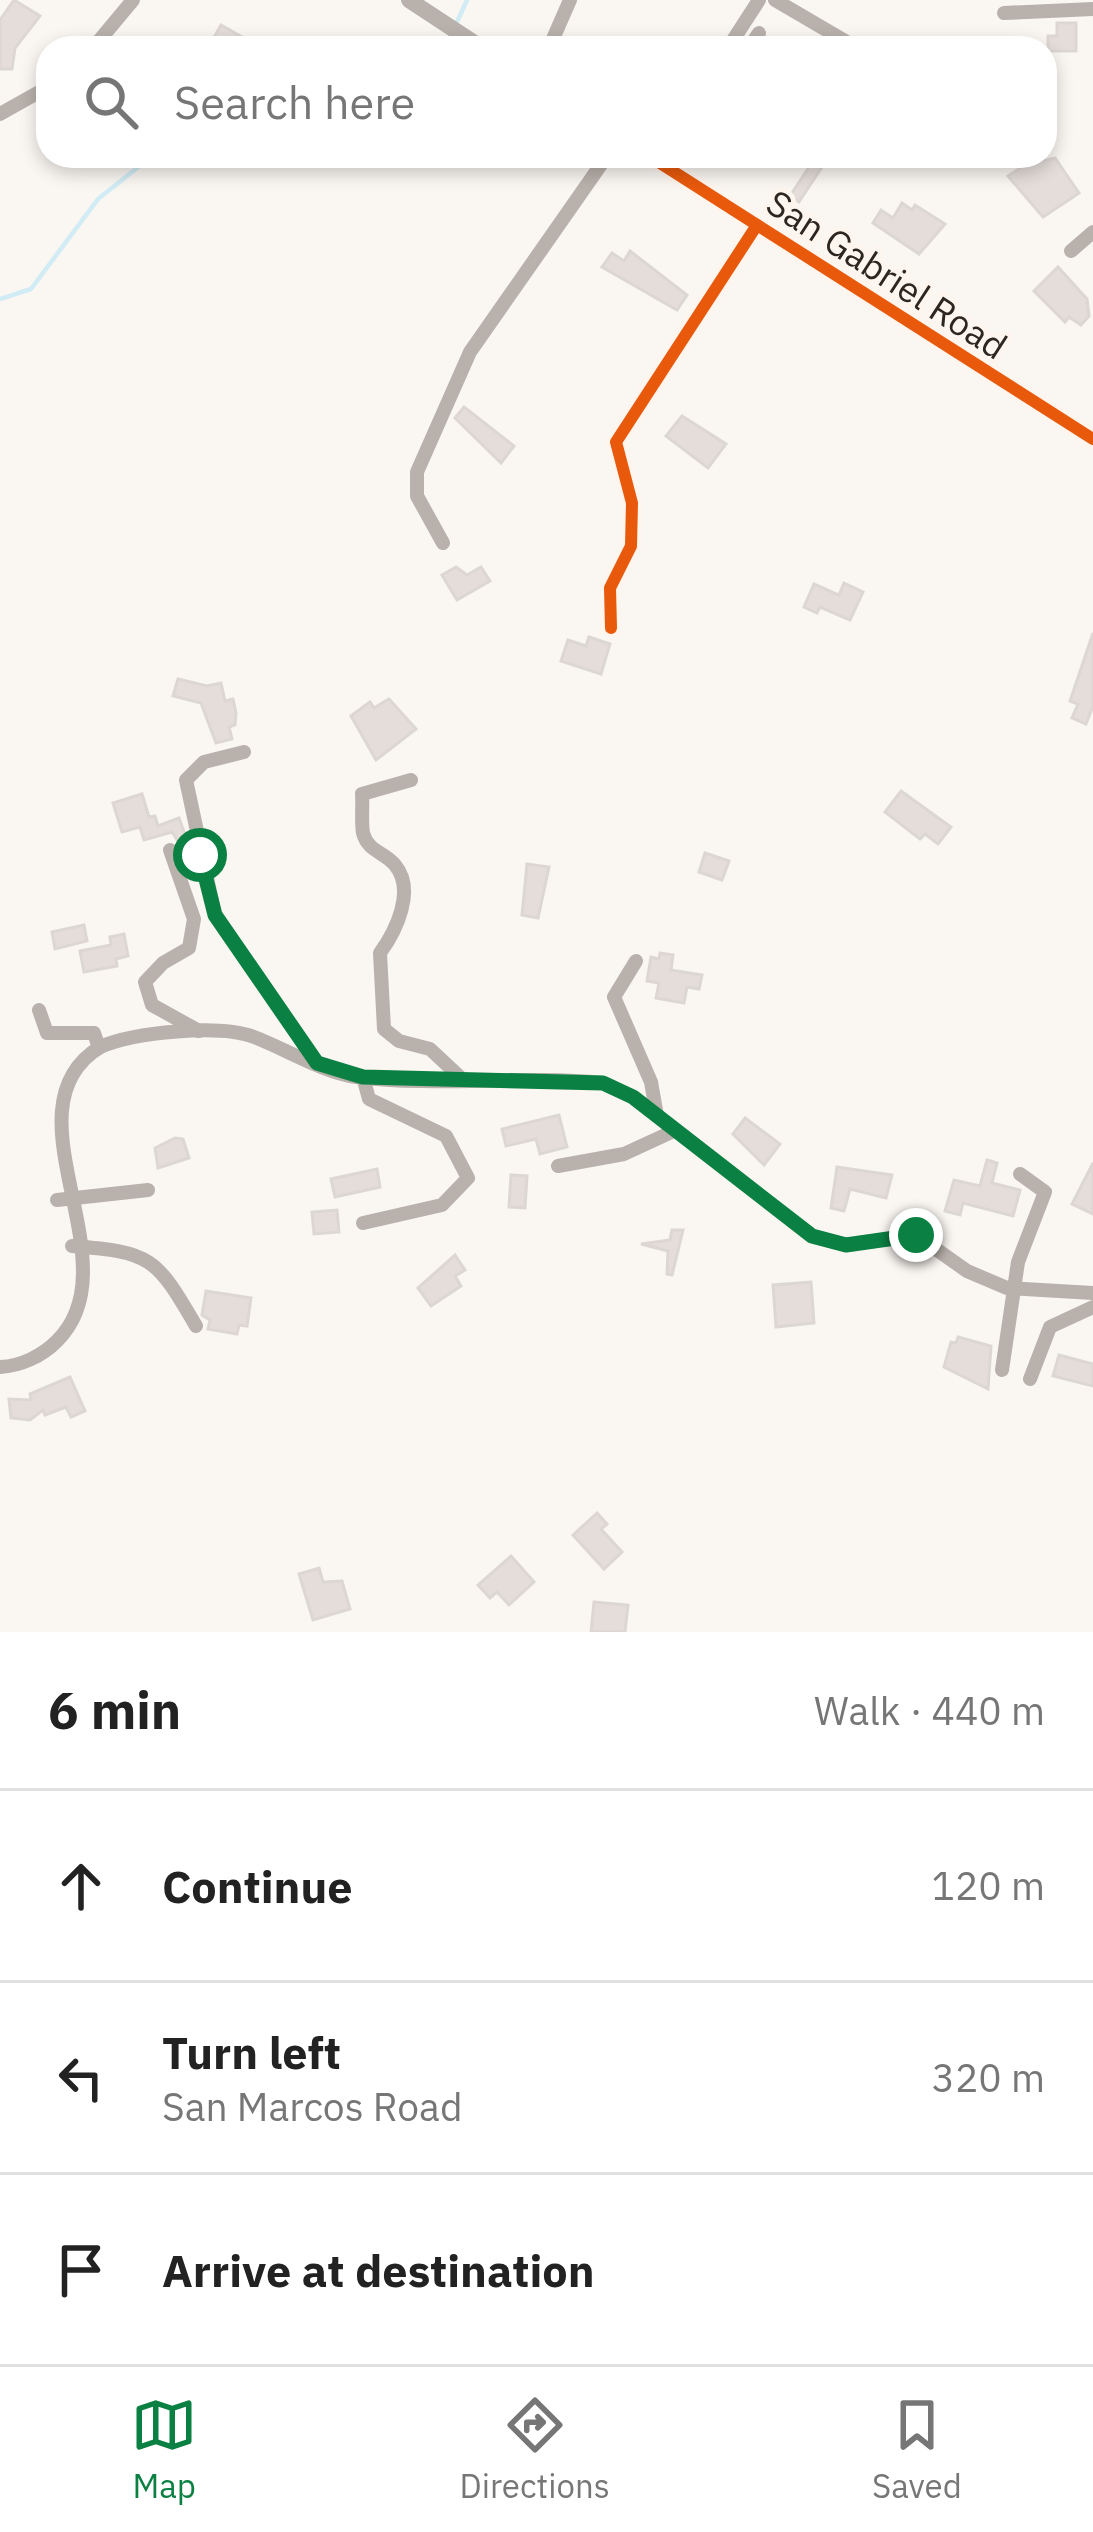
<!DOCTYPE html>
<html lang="en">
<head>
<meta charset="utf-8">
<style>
	:root { --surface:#fff; --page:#f2f2f2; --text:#222; --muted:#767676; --line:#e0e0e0; --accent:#0b8043 }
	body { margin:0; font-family:"IBM Plex Sans",sans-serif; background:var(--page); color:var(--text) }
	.stop { position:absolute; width:36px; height:36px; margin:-27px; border:9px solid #0b8043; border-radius:50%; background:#fff }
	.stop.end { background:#0b8043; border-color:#fff; box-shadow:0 3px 12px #0008 }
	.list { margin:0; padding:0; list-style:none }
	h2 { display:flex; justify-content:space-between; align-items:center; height:156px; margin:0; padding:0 48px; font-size:51px }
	h2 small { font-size:39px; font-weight:400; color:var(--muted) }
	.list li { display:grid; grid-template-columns:78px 1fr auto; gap:36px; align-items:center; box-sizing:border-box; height:192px; padding:0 48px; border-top:3px solid var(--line) }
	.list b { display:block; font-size:45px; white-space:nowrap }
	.list p { margin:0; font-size:39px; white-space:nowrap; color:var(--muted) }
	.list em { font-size:39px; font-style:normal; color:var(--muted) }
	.icon { flex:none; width:66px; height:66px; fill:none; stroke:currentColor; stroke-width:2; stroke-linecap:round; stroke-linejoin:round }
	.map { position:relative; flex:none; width:1093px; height:1632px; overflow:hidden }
	.search { position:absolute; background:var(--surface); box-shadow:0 6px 18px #0003; left:36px; right:36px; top:36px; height:132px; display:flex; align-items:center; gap:30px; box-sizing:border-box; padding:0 42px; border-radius:36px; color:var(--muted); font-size:45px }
	.sheet { height:732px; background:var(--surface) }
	nav { display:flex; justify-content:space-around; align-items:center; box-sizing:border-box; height:168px; border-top:3px solid var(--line); background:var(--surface); font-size:33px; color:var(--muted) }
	nav a { display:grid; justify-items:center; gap:6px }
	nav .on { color:var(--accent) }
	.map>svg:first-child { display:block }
</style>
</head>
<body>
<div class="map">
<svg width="1093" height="1632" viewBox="0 0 1093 1632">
	<rect width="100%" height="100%" fill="#faf6f2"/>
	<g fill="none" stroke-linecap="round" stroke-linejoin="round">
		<g stroke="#d1ecf4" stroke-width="4.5">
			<polyline points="456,24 467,0"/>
			<polyline points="439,48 452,35"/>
			<polyline points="0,299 31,289 98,199 152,156"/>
		</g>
	</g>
	<g fill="#e4ddda" stroke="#ddd7d4" stroke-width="3">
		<polygon points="14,0 40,16 15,48 12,69 0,69 0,20"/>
		<polygon points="1057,23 1076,23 1076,51 1048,51 1048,36 1057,36"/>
		<polygon points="221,25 242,37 235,48 208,48"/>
		<polygon points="1037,157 1040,162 1055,158 1079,193 1043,217 1008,176"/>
		<polygon points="813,161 822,167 799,202 790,196"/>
		<polygon points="902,203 912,210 915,205 945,224 919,254 873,223 881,210 893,218"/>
		<polygon points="630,251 687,295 677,310 602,267 612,253 624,261"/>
		<polygon points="1058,267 1087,299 1089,316 1081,325 1069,317 1065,322 1034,291"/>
		<polygon points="464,407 514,446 501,463 455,418"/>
		<polygon points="682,416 726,444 708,468 666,436"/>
		<polygon points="456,567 467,575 481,567 490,581 457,600 442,575"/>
		<polygon points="844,583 863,592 850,620 820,607 817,613 804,607 814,584 839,595"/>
		<polygon points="1093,633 1093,706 1086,724 1072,718 1078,704 1070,701"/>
		<polygon points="589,637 610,644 601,674 561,661 568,640 586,646"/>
		<polygon points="178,679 207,686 221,683 225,701 233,699 236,713 235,725 229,727 232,739 216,743 201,703 173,696"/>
		<polygon points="389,699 416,729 376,760 351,716 370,702 374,708"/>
		<polygon points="901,791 951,827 938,844 925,834 920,839 885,812"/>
		<polygon points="142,794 149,817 155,816 158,826 179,818 187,840 179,843 172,832 144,840 140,827 122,832 113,803"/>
		<polygon points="705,853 729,861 722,880 699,872"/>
		<polygon points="527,864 549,867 538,918 522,915"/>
		<polygon points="84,925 87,941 55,949 52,932"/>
		<polygon points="124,934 128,956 116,959 117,966 84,972 80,951 111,945 110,937"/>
		<polygon points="660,953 673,955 671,970 702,975 699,989 687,987 684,1003 656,998 659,983 647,981 651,957 659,959"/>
		<polygon points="559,1115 567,1147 540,1154 536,1139 506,1146 502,1129"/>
		<polygon points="745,1118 780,1144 764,1165 733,1134"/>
		<polygon points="175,1138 183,1139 189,1158 158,1168 155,1148"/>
		<polygon points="987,1160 997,1163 992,1183 1020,1190 1013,1216 963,1203 960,1215 945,1211 954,1180 980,1186"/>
		<polygon points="1093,1163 1093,1214 1072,1204"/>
		<polygon points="837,1167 892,1175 886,1198 850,1189 844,1211 831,1208"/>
		<polygon points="377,1169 380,1187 335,1197 331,1179"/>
		<polygon points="511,1175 527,1176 525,1208 509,1207"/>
		<polygon points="337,1210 339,1232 314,1234 312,1212"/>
		<polygon points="672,1230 683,1230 672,1275 667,1274 668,1251 641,1244 670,1240"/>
		<polygon points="455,1255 465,1270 455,1276 461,1286 431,1306 418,1288"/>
		<polygon points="811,1282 814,1323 776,1327 773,1285"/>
		<polygon points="206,1291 251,1298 247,1326 239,1325 237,1334 208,1329 210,1320 202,1315"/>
		<polygon points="958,1337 991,1346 988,1389 944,1367 951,1342 956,1343"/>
		<polygon points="1059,1355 1093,1364 1093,1386 1053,1376"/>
		<polygon points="70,1377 85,1411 71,1417 66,1407 45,1415 43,1410 30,1420 11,1418 9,1399 31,1400 30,1394"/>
		<polygon points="597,1513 607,1524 601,1529 622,1552 604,1569 573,1535"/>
		<polygon points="511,1556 534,1582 509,1605 497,1592 490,1598 478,1585"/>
		<polygon points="319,1568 323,1582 342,1581 350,1609 313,1620 299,1574"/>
		<polygon points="594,1602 628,1605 625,1632 591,1632"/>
	</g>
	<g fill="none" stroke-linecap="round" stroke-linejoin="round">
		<g stroke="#b9b1ab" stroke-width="14">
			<polyline points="775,0 857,48"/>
			<polyline points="1004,13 1093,9"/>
			<polyline points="93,48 133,0"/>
			<polyline points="549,48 570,0"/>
			<polyline points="728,48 759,0"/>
			<polyline points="749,48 759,33"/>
			<polyline points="0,114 48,87"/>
			<polyline points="1071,251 1093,232"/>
			<polyline points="443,543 417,496 417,472 470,352 607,156"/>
			<polyline points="611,628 610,588 631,546 632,503 616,442 757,225"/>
			<polyline points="244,752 204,762 186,780 215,915 317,1063"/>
			<path d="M411 780 362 794C363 806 361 821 363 833 368 852 385 852 395 865 416 890 396 931 380 953L384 1029 399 1041 430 1049 461 1078"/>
			<polyline points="170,850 194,919 189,948 163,963 145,982 152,1005 199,1031"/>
			<polyline points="636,961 614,997 651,1082 657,1116"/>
			<polyline points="39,1010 47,1033 94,1033 99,1048"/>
			<polyline points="363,1077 369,1099 446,1136 468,1178 442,1205 363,1223"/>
			<polyline points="558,1166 624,1154 676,1130"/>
			<polyline points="57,1200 148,1190"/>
			<path d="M72 1246C151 1252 156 1257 196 1326"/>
			<path d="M0 1367C21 1366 42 1356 57 1341 136 1263 0 1109 100 1047 135 1032 219 1024 254 1037 286 1049 322 1072 356 1077 437 1087 521 1075 603 1083L633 1097 812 1236 846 1245 916 1235 967 1271 1007 1288 1093 1293"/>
			<polyline points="1002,1370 1018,1262 1045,1192 1020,1174"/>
			<polyline points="1030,1379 1050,1327 1093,1307"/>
		</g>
		<g stroke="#b9b1ab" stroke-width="16">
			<polyline points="409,0 482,48"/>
			<polyline points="649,156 1093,439"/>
		</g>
		<defs>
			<g id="cycleway">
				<polyline points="649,156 1093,439"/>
				<polyline points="611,628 610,588 631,546 632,503 616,442 757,225"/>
			</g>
		</defs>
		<use href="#cycleway" stroke="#fef5ef" stroke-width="20"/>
		<use href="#cycleway" stroke="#e8590c" stroke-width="12"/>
	</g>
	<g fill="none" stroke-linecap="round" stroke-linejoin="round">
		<polyline stroke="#0b8043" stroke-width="15" points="200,855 215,915 317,1063 363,1077 603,1083 633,1097 812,1236 846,1245 916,1235"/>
	</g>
	<g text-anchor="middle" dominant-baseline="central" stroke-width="10" stroke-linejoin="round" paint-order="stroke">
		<g font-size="36" fill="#2d2620" stroke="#fef5ef">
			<text transform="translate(887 274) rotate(33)">San Gabriel Road</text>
		</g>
	</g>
</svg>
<div class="stop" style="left:200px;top:855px"></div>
<div class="stop end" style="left:916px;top:1235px"></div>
<div class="search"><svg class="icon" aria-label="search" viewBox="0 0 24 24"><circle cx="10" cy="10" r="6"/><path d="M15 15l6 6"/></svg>Search here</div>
</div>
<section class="sheet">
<h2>6 min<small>Walk · 440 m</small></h2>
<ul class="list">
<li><svg class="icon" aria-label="ahead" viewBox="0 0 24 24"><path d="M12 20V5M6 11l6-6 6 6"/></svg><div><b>Continue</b></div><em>120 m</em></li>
<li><svg class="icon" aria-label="left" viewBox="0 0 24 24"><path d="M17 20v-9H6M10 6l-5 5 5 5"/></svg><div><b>Turn left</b><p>San Marcos Road</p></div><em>320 m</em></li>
<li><svg class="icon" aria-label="arrive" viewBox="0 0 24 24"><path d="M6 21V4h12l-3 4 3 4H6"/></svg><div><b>Arrive at destination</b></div></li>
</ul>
</section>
<nav>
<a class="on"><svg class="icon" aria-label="map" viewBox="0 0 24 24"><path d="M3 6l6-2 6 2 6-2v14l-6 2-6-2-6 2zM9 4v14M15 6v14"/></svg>Map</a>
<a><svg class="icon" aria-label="directions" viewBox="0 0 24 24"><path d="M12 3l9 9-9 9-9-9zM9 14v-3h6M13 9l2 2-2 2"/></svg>Directions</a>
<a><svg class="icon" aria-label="saved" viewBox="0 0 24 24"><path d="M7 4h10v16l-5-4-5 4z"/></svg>Saved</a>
</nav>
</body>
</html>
